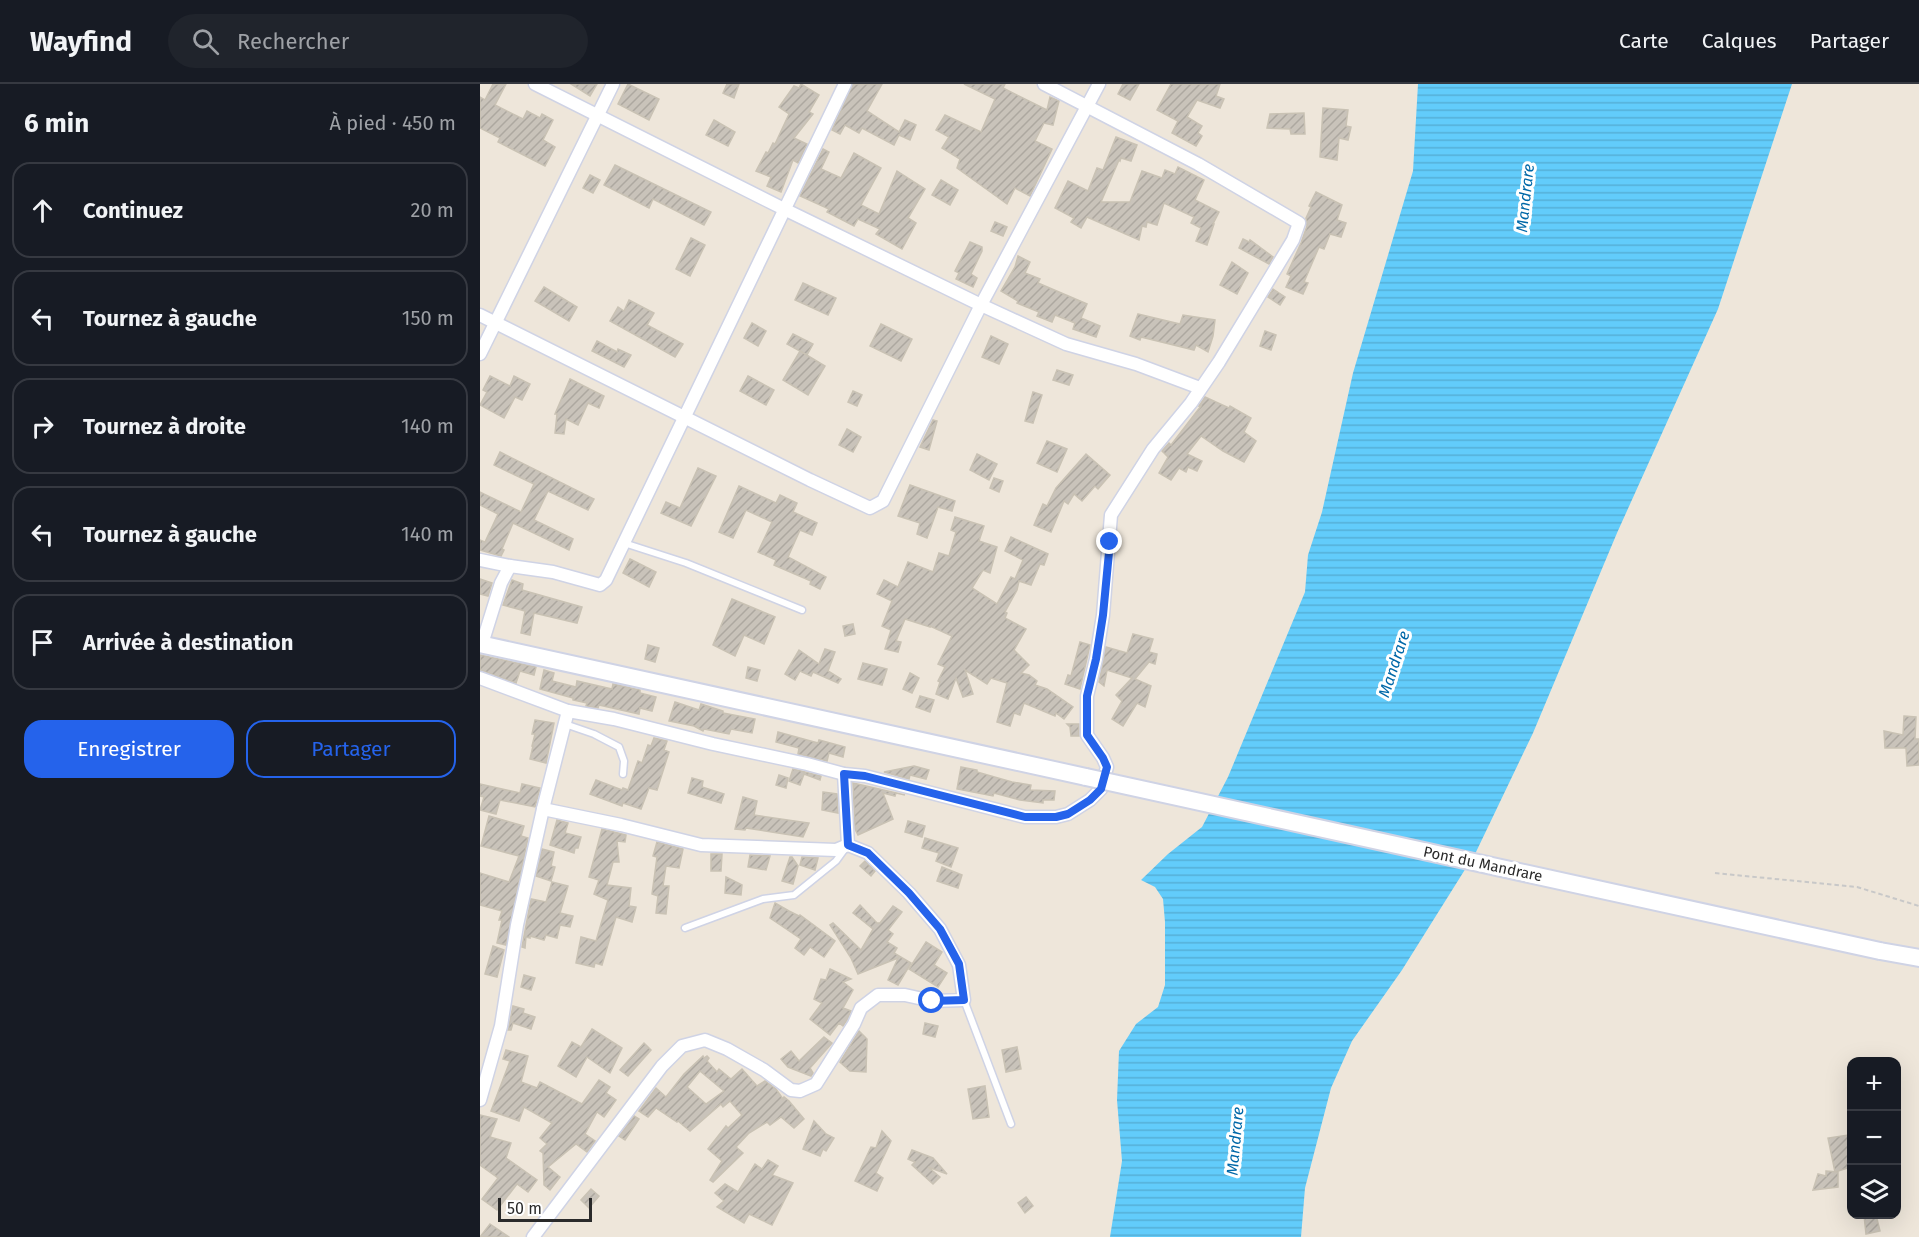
<!DOCTYPE html>
<html lang="fr">
<head>
<meta charset="utf-8">
<style>
	:root { --surface:#171b24; --page:#20242c; --text:#f1f3f6; --muted:#9ea1a6; --line:#363941; --accent:#2563eb }
	body { margin:0; font-family:"Fira Sans",sans-serif; background:var(--page); color:var(--text) }
	.controls { position:absolute; right:18px; bottom:18px; display:grid; overflow:hidden; border-radius:12px; box-shadow:0 6px 24px #0002 }
	.controls button { width:54px; height:54px; display:grid; place-items:center; padding:0; border:0; border-bottom:2px solid var(--line); background:var(--surface); color:var(--text); font:30px sans-serif }
	.scale { position:absolute; left:18px; bottom:15px; width:94px; box-sizing:border-box; padding-left:6px; border:3px solid #2a2a2a; border-top:0; font-size:16px; line-height:21px; white-space:nowrap; color:#2a2a2a; -webkit-text-stroke:4px #fff; paint-order:stroke }
	.stop { position:absolute; width:18px; height:18px; margin:-14px; border:4px solid #2563eb; border-radius:50%; background:#fff }
	.stop.end { background:#2563eb; border-color:#fff; box-shadow:0 2px 6px #0008 }
	.list { margin:0; padding:0; list-style:none }
	h2 { display:flex; justify-content:space-between; align-items:center; height:78px; margin:0; padding:0 24px; font-size:26px }
	h2 small { font-size:20px; font-weight:400; color:var(--muted) }
	.list li { display:grid; grid-template-columns:39px 1fr auto; gap:18px; align-items:center; box-sizing:border-box; height:96px; margin:0 12px 12px; padding:0 12px; border:2px solid var(--line); border-radius:18px }
	.list b { display:block; font-size:22px; white-space:nowrap }
	.list em { font-size:20px; font-style:normal; color:var(--muted) }
	.actions { display:flex; gap:12px; padding:18px 24px }
	.actions a { flex:1; padding:14px 0; border:2px solid var(--accent); border-radius:18px; text-align:center; font-size:21px; color:var(--accent) }
	.actions .main { background:var(--accent); color:#fff }
	.icon { flex:none; width:33px; height:33px; fill:none; stroke:currentColor; stroke-width:2; stroke-linecap:round; stroke-linejoin:round }
	.map { position:relative; flex:none; width:1439px; height:1153px; overflow:hidden }
	header { display:flex; align-items:center; gap:36px; box-sizing:border-box; height:84px; padding:0 30px; background:var(--surface); border-bottom:2px solid var(--line) }
	header strong { font-size:28px }
	nav { display:flex; gap:33px; margin-inline-start:auto; font-size:21px }
	.search { width:420px; height:54px; background:var(--page); display:flex; align-items:center; gap:15px; box-sizing:border-box; padding:0 21px; border-radius:33px; color:var(--muted); font-size:22px }
	main { display:flex }
	aside { flex:1; background:var(--surface) }
	.map>svg:first-child { display:block }
</style>
</head>
<body>
<header>
<strong>Wayfind</strong>
<div class="search"><svg class="icon" aria-label="search" viewBox="0 0 24 24"><circle cx="10" cy="10" r="6"/><path d="M15 15l6 6"/></svg>Rechercher</div>
<nav><a>Carte</a><a>Calques</a><a>Partager</a></nav>
</header>
<main>
<aside>
<h2>6 min<small>À pied · 450 m</small></h2>
<ul class="list">
<li><svg class="icon" aria-label="ahead" viewBox="0 0 24 24"><path d="M12 20V5M6 11l6-6 6 6"/></svg><div><b>Continuez</b></div><em>20 m</em></li>
<li><svg class="icon" aria-label="left" viewBox="0 0 24 24"><path d="M17 20v-9H6M10 6l-5 5 5 5"/></svg><div><b>Tournez à gauche</b></div><em>150 m</em></li>
<li><svg class="icon" aria-label="right" viewBox="0 0 24 24"><path d="M7 20v-9h11M14 6l5 5-5 5"/></svg><div><b>Tournez à droite</b></div><em>140 m</em></li>
<li><svg class="icon" aria-label="left" viewBox="0 0 24 24"><path d="M17 20v-9H6M10 6l-5 5 5 5"/></svg><div><b>Tournez à gauche</b></div><em>140 m</em></li>
<li><svg class="icon" aria-label="arrive" viewBox="0 0 24 24"><path d="M6 21V4h12l-3 4 3 4H6"/></svg><div><b>Arrivée à destination</b></div></li>
</ul>
<div class="actions"><a class="main">Enregistrer</a><a>Partager</a></div>
</aside>
<div class="map">
<svg width="1439" height="1153" viewBox="0 0 1439 1153">
	<defs>
		<pattern id="water-rules" width="6" height="5" patternUnits="userSpaceOnUse" patternTransform="scale(1.5)"><rect width="6" height="5" fill="#62ccfb"/><path d="M0 2.5h6" fill="none" stroke="#55afd7"/></pattern>
		<pattern id="building-hatch" width="6" height="6" patternUnits="userSpaceOnUse" patternTransform="scale(1.5)"><rect width="6" height="6" fill="#c9c3ba"/><path d="M-1 1l2-2M0 6l6-6M5 7l2-2" fill="none" stroke="#ada8a0"/></pattern>
	</defs>
	<rect width="100%" height="100%" fill="#eee6da"/>
	<polygon fill="url(#water-rules)" points="938,0 1312,0 1238,225 1137,449 1053,649 996,768 922,886 872,957 851,1004 825,1104 821,1153 630,1153 642,1077 637,1016 639,967 656,940 678,923 685,901 685,838 683,815 675,803 661,796 688,770 722,743 748,693 825,508 828,471 842,428 873,289 933,87"/>
	<g fill="url(#building-hatch)" stroke="#c9c2b4" stroke-width="1.5" fill-rule="evenodd">
		<polygon points="13,0 26,0 15,21 43,35 47,27 60,34 62,30 73,36 63,56 75,63 65,82 18,58 20,54 0,44 0,13 5,16"/>
		<polygon points="91,0 117,0 110,12"/>
		<polygon points="148,0 179,15 169,36 138,20"/>
		<polygon points="247,0 259,0 254,14 243,9"/>
		<polygon points="321,0 339,11 329,28 333,30 314,54 327,60 318,79 313,76 301,108 287,102 291,93 276,87 286,68 288,69 293,59 295,60 309,30 299,23 314,2 319,4"/>
		<polygon points="373,0 402,0 387,27 419,48 425,36 436,41 430,56 419,51 414,61 382,44 379,49 365,41 360,50 352,46"/>
		<polygon points="484,0 525,0 523,4 567,26 570,13 579,17 573,41 564,39 555,57 572,65 550,112 535,104 527,120 477,84 480,75 462,64 469,53 456,46 465,31 501,48 515,15"/>
		<polygon points="643,0 659,0 650,16 638,10"/>
		<polygon points="691,0 740,0 736,12 744,15 740,24 717,16 707,33 722,42 718,49 722,52 716,62 692,49 698,37 677,26"/>
		<polygon points="843,24 868,26 866,42 871,43 868,56 859,54 857,76 840,73"/>
		<polygon points="824,29 825,50 811,50 810,45 787,44 790,30"/>
		<polygon points="234,36 255,48 248,62 226,51"/>
		<polygon points="636,53 657,61 651,77 641,74 640,77 639,76 621,118 650,118 662,87 682,94 685,86 695,90 698,83 724,96 715,116 739,128 733,140 734,140 727,161 716,157 721,144 711,139 714,133 684,119 677,141 667,138 666,143 662,142 659,156 607,133 601,144 591,138 594,134 575,124 588,97 608,107 617,84 623,86"/>
		<polygon points="343,65 349,68 341,85 361,94 374,69 401,84 381,121 399,130 417,87 445,105 428,134 436,139 422,165 396,150 400,145 378,135 374,142 347,128 349,125 320,112"/>
		<polygon points="135,81 231,128 224,141 173,115 169,124 124,101"/>
		<polygon points="110,91 120,96 113,109 103,104"/>
		<polygon points="461,96 478,106 470,121 452,111"/>
		<polygon points="836,108 862,121 857,136 866,139 861,153 850,150 844,165 839,163 824,198 828,199 823,210 806,203 811,192 807,190 821,159 827,142 826,134 831,123 829,122"/>
		<polygon points="515,138 527,143 523,152 511,147"/>
		<polygon points="211,154 225,161 210,192 196,185"/>
		<polygon points="763,155 769,158 770,156 793,173 789,180 759,164"/>
		<polygon points="490,158 502,163 502,167 491,190 497,194 493,203 476,195 479,189 475,187"/>
		<polygon points="538,172 550,178 545,189 560,195 558,199 607,220 601,234 620,242 616,253 593,245 595,239 575,231 572,238 557,232 559,228 537,219 538,217 521,207 535,183"/>
		<polygon points="752,178 768,189 757,210 740,201"/>
		<polygon points="323,199 356,214 348,231 315,216"/>
		<polygon points="64,203 97,223 89,237 55,217"/>
		<polygon points="793,205 805,213 800,221 788,213"/>
		<polygon points="149,216 174,229 167,241 203,260 195,273 130,237 138,223 144,227"/>
		<polygon points="658,230 700,240 703,231 735,236 733,252 728,268 716,261 714,266 661,253 660,256 650,252"/>
		<polygon points="272,239 286,247 278,262 264,254"/>
		<polygon points="401,240 432,255 421,277 390,262"/>
		<polygon points="785,247 796,251 791,266 780,262"/>
		<polygon points="313,250 333,260 327,271 307,260"/>
		<polygon points="511,252 528,260 519,280 502,273"/>
		<polygon points="117,257 137,268 138,265 151,271 144,283 112,267"/>
		<polygon points="320,267 345,282 328,311 303,296"/>
		<polygon points="577,286 593,291 589,301 573,296"/>
		<polygon points="10,292 30,302 34,292 50,300 42,316 35,313 24,334 0,321 7,308 3,306"/>
		<polygon points="268,292 294,306 286,321 260,307"/>
		<polygon points="90,295 124,312 119,324 108,319 98,341 86,335 84,350 75,349 77,330 75,330"/>
		<polygon points="373,307 382,311 377,322 368,318"/>
		<polygon points="553,308 562,311 553,339 545,337"/>
		<polygon points="725,313 749,324 750,322 771,334 764,348 776,357 764,378 743,367 721,352 707,370 722,377 717,387 708,383 706,388 699,384 691,396 679,389 688,373 682,367 689,359 691,361 721,322 719,322"/>
		<polygon points="453,336 457,337 449,366 440,363"/>
		<polygon points="367,345 381,353 373,368 359,361"/>
		<polygon points="567,357 587,365 577,388 557,379"/>
		<polygon points="20,368 114,415 108,426 68,407 54,436 93,455 89,466 33,439 22,465 24,466 21,472 0,466 0,456 5,458 18,430 0,421 0,408 41,428 54,400 14,381"/>
		<polygon points="497,370 517,380 509,396 490,386"/>
		<polygon points="606,370 630,391 618,405 615,402 602,417 594,410 588,420 584,417 571,448 554,441 563,420 567,422 576,404"/>
		<polygon points="218,384 236,392 211,442 181,429 186,418 200,424"/>
		<polygon points="514,394 523,397 519,408 510,404"/>
		<polygon points="430,401 475,417 472,427 458,423 447,454 437,450 440,439 418,432"/>
		<polygon points="259,402 296,419 300,411 317,419 313,428 337,439 332,451 320,446 308,473 346,493 340,505 330,500 331,497 294,481 296,476 278,468 292,438 266,426 253,454 239,448"/>
		<polygon points="475,433 504,442 499,457 517,463 510,489 503,486 492,504 517,520 531,493 535,495 543,476 525,467 531,453 568,470 564,481 560,480 551,501 539,497 537,506 525,528 527,529 525,534 546,545 534,566 549,581 541,589 549,591 557,597 555,601 567,605 593,623 584,635 576,629 575,632 544,619 540,631 534,629 530,642 517,638 527,599 511,594 507,600 485,586 493,610 483,613 476,594 468,615 456,610 460,598 458,597 465,583 458,580 472,552 450,542 450,543 425,535 416,557 421,558 418,568 405,565 411,546 402,542 412,517 397,510 404,496 418,503 428,478 453,488 459,469 469,472 476,448 471,446"/>
		<polygon points="150,475 176,488 169,503 143,489"/>
		<polygon points="0,495 12,499 8,512 0,510"/>
		<polygon points="32,496 43,500 42,506 102,523 97,539 54,529 50,551 41,549 45,527 23,521"/>
		<polygon points="252,515 295,533 284,560 264,551 255,572 233,561"/>
		<polygon points="373,540 375,550 365,552 363,542"/>
		<polygon points="653,550 673,555 669,568 677,570 675,580 669,578 655,595 671,602 665,623 657,619 643,642 632,635 642,617 636,611 652,594 627,586 624,602 619,598 626,563 647,569"/>
		<polygon points="600,558 610,561 600,605 585,600 588,591 591,592"/>
		<polygon points="168,561 179,564 175,578 165,575"/>
		<polygon points="345,565 355,568 348,587 361,595 358,599 333,588 331,592 320,587 315,596 305,590 319,566 339,580"/>
		<polygon points="0,571 56,583 54,591 40,587 36,599 0,586"/>
		<polygon points="383,579 407,585 402,601 378,595"/>
		<polygon points="268,583 280,586 277,597 266,594"/>
		<polygon points="64,586 74,589 72,597 96,603 97,597 132,605 133,600 160,606 160,609 176,613 172,627 160,624 159,630 119,621 118,624 106,622 107,619 93,616 93,614 60,605"/>
		<polygon points="430,589 439,594 432,609 423,605"/>
		<polygon points="440,612 454,616 450,628 436,623"/>
		<polygon points="195,618 219,626 221,620 243,627 243,629 275,635 272,649 251,645 249,650 224,645 223,647 214,642 189,637"/>
		<polygon points="1424,632 1436,633 1435,655 1439,655 1439,681 1427,682 1426,664 1405,664 1404,647 1423,651"/>
		<polygon points="55,636 74,639 66,679 50,675 53,662 52,662 55,650 52,650"/>
		<polygon points="587,640 599,640 599,652 591,652 590,643"/>
		<polygon points="298,648 338,659 339,656 365,663 363,673 349,669 347,677 318,670 319,664 296,658"/>
		<polygon points="174,654 187,657 184,666 189,668 177,706 169,704 161,725 143,719 142,722 110,710 116,696 142,706 143,704 148,706 158,677 162,679 168,661 171,662"/>
		<polygon points="434,682 449,686 446,695 430,691 429,695 404,688"/>
		<polygon points="481,683 497,686 497,688 532,698 551,701 550,706 575,707 574,716 563,716 563,719 540,716 514,709 513,712 477,705"/>
		<polygon points="313,685 341,692 340,696 324,690 320,701 309,697"/>
		<polygon points="299,691 308,694 306,704 296,701"/>
		<polygon points="212,694 223,697 222,703 244,710 241,719 208,709"/>
		<polygon points="373,699 425,711 416,709 415,712 403,709 413,735 378,751 375,745"/>
		<polygon points="0,700 40,709 42,700 60,704 55,723 20,716 16,730 0,726 4,713 0,712"/>
		<polygon points="343,708 357,710 358,729 342,726"/>
		<polygon points="263,713 277,717 274,731 329,739 323,753 266,744 265,746 255,745"/>
		<polygon points="9,732 44,742 41,752 48,754 26,861 17,859 22,836 19,836 22,827 0,821 0,789 29,798 39,772 1,762"/>
		<polygon points="77,736 88,739 85,749 101,753 98,764 95,764 94,769 70,761"/>
		<polygon points="428,737 445,742 442,753 425,748"/>
		<polygon points="122,745 146,751 145,758 137,757 139,778 133,778 127,801 151,804 149,822 156,823 152,838 136,833 122,881 115,879 114,883 96,879 101,853 116,857 128,816 114,810 119,796 109,793"/>
		<polygon points="445,754 478,764 471,783 456,777 459,769 442,764"/>
		<polygon points="177,758 203,765 199,784 186,782 183,802 189,802 186,830 176,829 178,812 172,810 177,773 173,772"/>
		<polygon points="62,765 74,768 71,782 75,783 71,797 56,792"/>
		<polygon points="231,770 242,770 241,787 231,787"/>
		<polygon points="270,771 290,772 286,786 268,783"/>
		<polygon points="310,773 312,773 318,782 313,800 302,797"/>
		<polygon points="322,773 338,774 335,786 320,781"/>
		<polygon points="385,777 395,787 391,792 380,782"/>
		<polygon points="462,783 482,791 478,804 457,797"/>
		<polygon points="246,793 262,801 261,811 245,809"/>
		<polygon points="72,798 88,802 80,829 93,832 90,843 80,841 77,854 66,851 64,856 50,852 50,854 46,853 45,864 42,863 51,815 66,818"/>
		<polygon points="295,819 309,827 319,832 320,831 355,857 344,873 330,863 324,871 315,864 321,855 290,834"/>
		<polygon points="380,821 397,839 400,839 413,822 422,828 408,846 413,850 407,858 417,864 414,869 431,879 418,901 408,896 418,874 378,890 371,874 350,841 353,839 381,866 393,845 373,829"/>
		<polygon points="446,858 462,868 454,881 467,889 458,903 429,885"/>
		<polygon points="13,862 24,866 17,893 5,890"/>
		<polygon points="350,885 371,895 363,898 373,906 363,924 371,927 367,936 363,942 359,939 350,951 330,935 342,919 334,915 341,895 346,896"/>
		<polygon points="44,891 55,894 51,906 41,903"/>
		<polygon points="33,922 44,925 43,929 55,933 51,945 33,939 31,946 28,946"/>
		<polygon points="445,939 458,942 455,953 443,950"/>
		<polygon points="112,945 142,964 130,989 107,973 96,993 78,982 92,958 101,963"/>
		<polygon points="379,947 387,955 386,988 370,987 360,978"/>
		<polygon points="344,953 352,959 330,984 333,989 331,992 308,983 301,975 311,967 319,977"/>
		<polygon points="164,959 171,966 148,992 140,986"/>
		<polygon points="537,963 541,985 526,988 522,966"/>
		<polygon points="26,966 48,972 41,998 57,1004 60,998 102,1020 119,996 130,1003 126,1009 136,1016 124,1033 117,1028 105,1050 115,1057 107,1068 96,1060 68,1083 80,1093 70,1106 64,1101 63,1069 60,1067 67,1060 60,1054 72,1039 44,1023 39,1037 11,1027 30,977 23,975"/>
		<path d="M223 972 224 974 227 972 229 974 227 977 237 988 239 985 251 995 262 985 277 1002 285 997 296 1005 303 1015 304 1013 309 1017 324 1035 314 1044 301 1033 290 1041 287 1038 269 1049 256 1063 263 1069 233 1098 230 1096 242 1077 228 1065 246 1042 248 1044 262 1031 250 1017 243 1023 241 1020 210 1047 198 1037 197 1038 176 1024 168 1033 159 1027 176 1004 186 1013 204 990ZM220 987 244 1007 226 1020 207 1003Z"/>
		<polygon points="505,1002 509,1033 493,1035 488,1005"/>
		<polygon points="0,1031 17,1035 10,1053 31,1059 26,1074 57,1096 48,1108 37,1100 17,1126 2,1115 18,1094 0,1081"/>
		<polygon points="154,1032 159,1035 145,1056 139,1052"/>
		<polygon points="334,1037 346,1050 354,1054 346,1067 343,1065 340,1072 323,1065"/>
		<polygon points="402,1047 411,1057 396,1089 403,1094 397,1107 375,1097 391,1063 396,1064"/>
		<polygon points="1368,1051 1368,1056 1371,1055 1371,1083 1355,1088 1348,1054"/>
		<polygon points="432,1066 453,1074 467,1090 448,1083 460,1093 453,1100 432,1081 435,1078 428,1075"/>
		<polygon points="288,1076 298,1082 292,1091 313,1099 292,1141 269,1130 264,1139 237,1123 244,1117 235,1109 245,1100 258,1108 275,1080 282,1085"/>
		<polygon points="1346,1087 1358,1088 1358,1103 1333,1106 1338,1090 1346,1092"/>
		<polygon points="111,1105 119,1112 109,1124 101,1116"/>
		<polygon points="546,1113 553,1122 545,1129 538,1119"/>
		<polygon points="1384,1131 1396,1131 1400,1147 1386,1150"/>
		<polygon points="10,1140 29,1153 0,1153"/>
	</g>
	<g fill="none" stroke-linecap="round" stroke-linejoin="round">
		<defs>
			<g id="service">
				<polyline points="144,459 206,479 322,526"/>
				<polyline points="85,640 114,650 139,663 144,677 143,690"/>
				<polyline points="205,844 283,815 314,811 356,777 364,766"/>
				<polyline points="484,916 531,1040"/>
			</g>
			<g id="minor">
				<polyline points="55,0 306,126 501,221 586,260 656,280 720,304"/>
				<polyline points="0,231 330,396 390,424 403,417 501,221 619,0"/>
				<polyline points="0,270 133,0"/>
				<polyline points="0,476 30,482"/>
				<polyline points="2,560 21,499 30,482 73,488 120,501 126,496 365,0"/>
				<polyline points="0,594 88,627 134,635 233,660 327,680 364,690 385,692 545,733 576,733 588,730 610,716 621,705 627,683 623,674 607,651 607,612 616,575 623,531 631,431 673,365 711,319 739,278 813,156 819,139 718,80 564,0"/>
				<polyline points="63,725 141,741 221,761 356,766 368,761"/>
				<polyline points="0,1016 21,942 37,841 63,725 88,627"/>
				<polyline points="53,1153 182,982 202,962 225,956 247,965 284,986 311,1006 320,1007 336,1000 374,940 381,924 398,911 425,911 452,917 484,916 479,881 460,845 429,809 388,769 368,761 364,690"/>
			</g>
			<g id="secondary">
				<polyline points="0,560 606,693"/>
				<polyline points="1400,867 1439,874"/>
			</g>
		</defs>
		<use href="#service" stroke="#cfd3e5" stroke-width="9"/>
		<use href="#minor" stroke="#cfd3e5" stroke-width="15"/>
		<use href="#secondary" stroke="#cfd3e5" stroke-width="20"/>
		<polyline stroke="#c8c8c8" stroke-width="2" stroke-dasharray="4.5 3" stroke-linecap="butt" points="1235,789 1377,803 1439,822"/>
		<use href="#service" stroke="#fff" stroke-width="6"/>
		<use href="#minor" stroke="#fff" stroke-width="12"/>
		<use href="#secondary" stroke="#fff" stroke-width="16"/>
		<defs>
			<polyline id="secondary-bridge" points="606,693 1400,867"/>
		</defs>
		<use href="#secondary-bridge" stroke="#cfd3e5" stroke-width="20" stroke-linecap="butt"/>
		<use href="#secondary-bridge" stroke="#fff" stroke-width="16"/>
	</g>
	<g fill="none" stroke-linecap="round" stroke-linejoin="round">
		<polyline stroke="#2563eb" stroke-width="8" points="452,917 484,916 479,880 460,845 429,809 388,769 368,761 364,690 385,692 545,733 576,733 588,730 610,716 621,705 627,683 623,674 607,651 607,612 616,575 623,531 630,458"/>
	</g>
	<g text-anchor="middle" dominant-baseline="central" stroke-width="6" stroke-linejoin="round" paint-order="stroke">
		<g font-size="15" fill="#2a2a2a" stroke="#fff">
			<text transform="translate(1003 780) rotate(12)">Pont du Mandrare</text>
		</g>
		<g font-size="16" font-style="italic" fill="#0068a8" stroke="#fff">
			<text transform="translate(1045 114) rotate(-84)">Mandrare</text>
			<text transform="translate(914 580) rotate(-72)">Mandrare</text>
			<text transform="translate(755 1057) rotate(-85)">Mandrare</text>
		</g>
	</g>
</svg>
<div class="controls">
<button>+</button>
<button>−</button>
<button><svg class="icon" aria-label="layers" viewBox="0 0 24 24"><path d="M12 4l9 5-9 5-9-5zM3 14l9 5 9-5"/></svg></button>
</div>
<div class="scale">50 m</div>
<div class="stop" style="left:452px;top:917px"></div>
<div class="stop end" style="left:630px;top:458px"></div>
</div>
</main>
</body>
</html>
